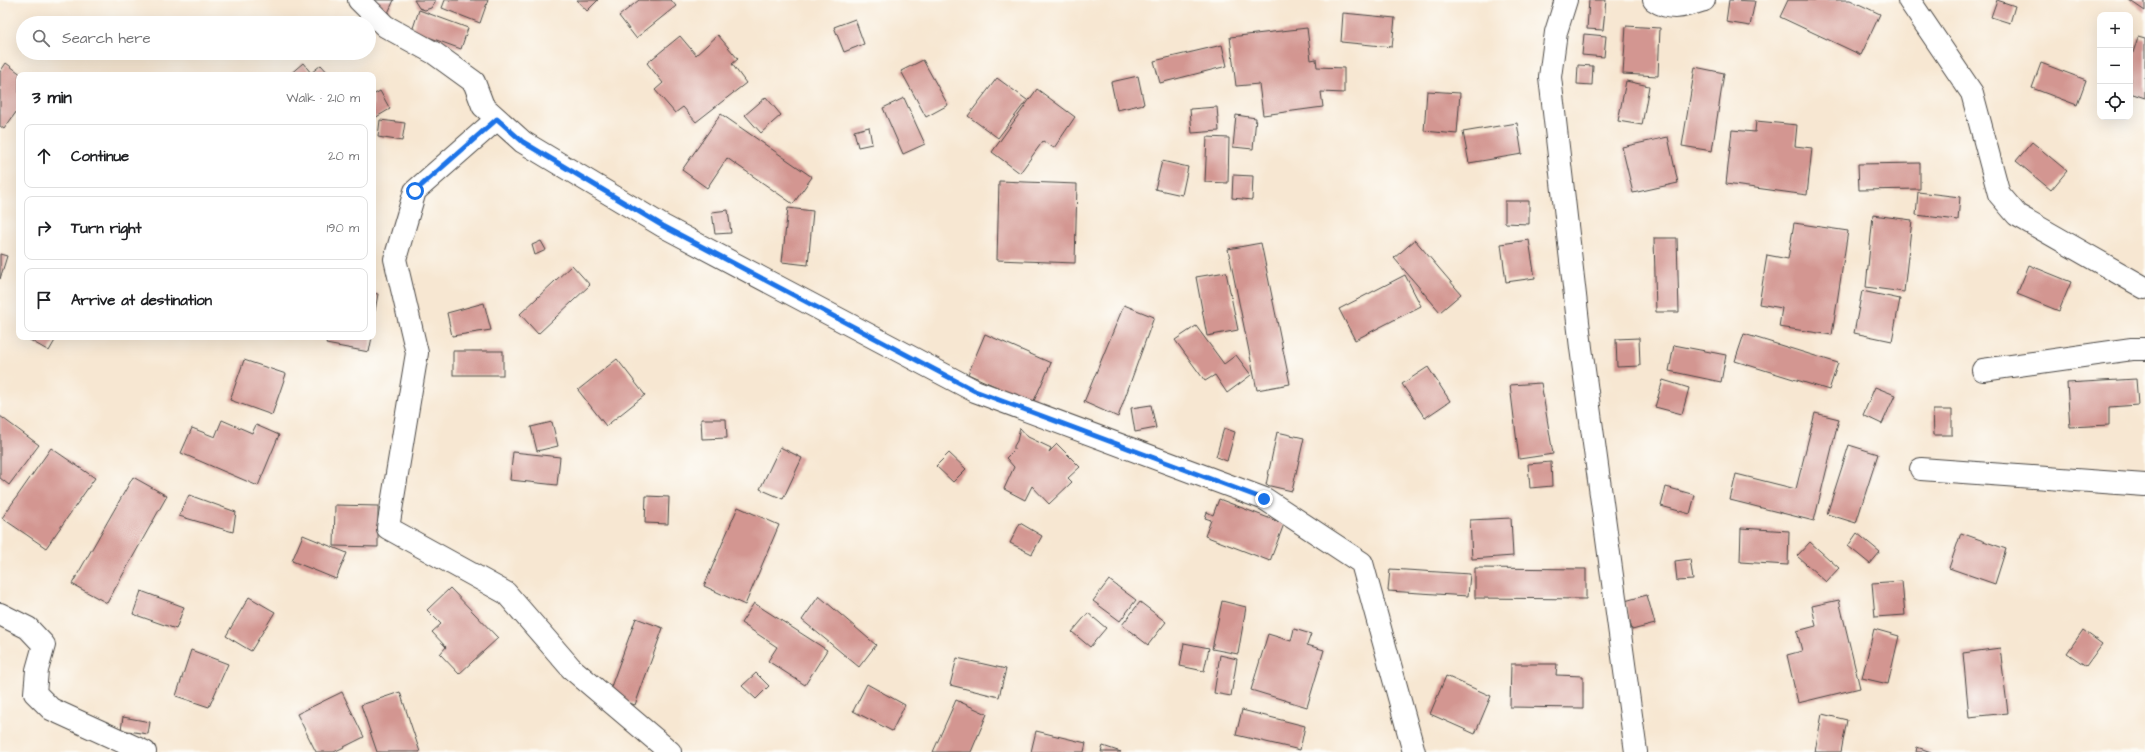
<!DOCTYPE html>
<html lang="en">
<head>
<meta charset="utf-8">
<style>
	:root { --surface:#fff; --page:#f2f2f2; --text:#202124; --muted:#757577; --line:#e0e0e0 }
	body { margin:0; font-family:"Architects Daughter",sans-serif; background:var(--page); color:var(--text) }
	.controls { position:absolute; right:12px; top:12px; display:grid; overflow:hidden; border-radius:8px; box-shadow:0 4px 16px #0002 }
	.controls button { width:36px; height:36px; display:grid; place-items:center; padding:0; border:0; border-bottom:1px solid var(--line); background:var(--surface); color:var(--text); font:20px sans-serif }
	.stop { position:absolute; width:12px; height:12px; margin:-9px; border:3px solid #1a73e8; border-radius:50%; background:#fff }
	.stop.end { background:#1a73e8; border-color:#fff; box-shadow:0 1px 4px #0008 }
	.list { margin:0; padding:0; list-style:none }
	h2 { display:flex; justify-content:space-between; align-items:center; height:52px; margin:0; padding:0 16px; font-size:17px }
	h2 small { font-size:13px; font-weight:400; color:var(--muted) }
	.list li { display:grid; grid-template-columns:26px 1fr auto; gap:12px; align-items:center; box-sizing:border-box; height:64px; margin:0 8px 8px; padding:0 8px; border:1px solid var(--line); border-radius:8px }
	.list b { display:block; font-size:15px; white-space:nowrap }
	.list em { font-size:13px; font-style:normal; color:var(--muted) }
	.icon { flex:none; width:22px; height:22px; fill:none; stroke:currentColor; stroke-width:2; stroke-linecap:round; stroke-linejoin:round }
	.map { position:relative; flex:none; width:2145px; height:752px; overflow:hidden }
	.search { position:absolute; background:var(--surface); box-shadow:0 4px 16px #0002; left:16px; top:16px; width:360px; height:44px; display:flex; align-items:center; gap:10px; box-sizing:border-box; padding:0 14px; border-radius:22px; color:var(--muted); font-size:15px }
	.panel { position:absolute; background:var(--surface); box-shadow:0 4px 16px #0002; left:16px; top:72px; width:360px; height:268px; border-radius:8px }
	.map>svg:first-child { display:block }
</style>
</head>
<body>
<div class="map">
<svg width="2145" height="752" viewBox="0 0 2145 752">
	<rect width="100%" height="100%" fill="#fdfcf7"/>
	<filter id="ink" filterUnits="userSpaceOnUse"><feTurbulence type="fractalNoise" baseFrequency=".025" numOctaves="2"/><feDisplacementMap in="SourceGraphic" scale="8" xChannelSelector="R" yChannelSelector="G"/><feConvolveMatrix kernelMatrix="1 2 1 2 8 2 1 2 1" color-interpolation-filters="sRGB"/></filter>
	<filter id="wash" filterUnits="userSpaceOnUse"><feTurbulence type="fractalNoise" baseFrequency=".012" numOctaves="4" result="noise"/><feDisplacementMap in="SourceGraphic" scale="16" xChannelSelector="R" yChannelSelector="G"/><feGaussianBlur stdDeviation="0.9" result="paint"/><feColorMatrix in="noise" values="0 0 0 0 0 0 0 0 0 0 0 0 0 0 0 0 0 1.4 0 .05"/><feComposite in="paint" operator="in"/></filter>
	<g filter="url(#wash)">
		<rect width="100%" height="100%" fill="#f7e7d2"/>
		<g id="blocks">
			<g fill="#d39691">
				<polygon points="374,0 394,0 388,13 372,6"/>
				<polygon points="414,0 435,0 435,2 431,8 425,10 419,8"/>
				<polygon points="445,0 488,0 480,23 442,8"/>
				<polygon points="577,0 598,0 587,11"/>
				<polygon points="639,0 671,0 676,6 636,38 619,16"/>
				<polygon points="1589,0 1606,0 1603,30 1587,29"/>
				<polygon points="1729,0 1755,1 1750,26 1726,22"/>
				<polygon points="1788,0 1850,0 1880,14 1861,55 1780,17"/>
				<polygon points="1997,0 2015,6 2010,23 1991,17"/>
				<polygon points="2129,0 2145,0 2145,11"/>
				<polygon points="419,10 468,28 461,49 412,31"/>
				<polygon points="1343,13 1395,18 1392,47 1341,42"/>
				<polygon points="855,19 864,44 844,52 834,27"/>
				<polygon points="1626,26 1660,28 1658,76 1623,74"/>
				<polygon points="1307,28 1311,60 1316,59 1317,67 1344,68 1344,93 1321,92 1323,107 1263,115 1259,84 1236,86 1230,37"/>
				<polygon points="1584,34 1606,36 1604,57 1582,55"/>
				<polygon points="718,35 738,59 732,64 746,83 696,122 683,107 675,113 655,90 663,83 647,63 680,36 696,55"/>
				<polygon points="2138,37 2145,39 2145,98 2130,93 2130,62"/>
				<polygon points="1222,45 1227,66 1160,83 1154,61"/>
				<polygon points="923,60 948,105 926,117 901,71"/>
				<polygon points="6,63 22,75 19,75 19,108 4,129 0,126 0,72"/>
				<polygon points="303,63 311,73 321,65 330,75 289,75"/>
				<polygon points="2041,63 2086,80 2077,105 2032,88"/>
				<polygon points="1578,65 1593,66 1592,85 1577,84"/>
				<polygon points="1695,67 1724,73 1712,151 1682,146"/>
				<polygon points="1138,76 1144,104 1117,110 1111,82"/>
				<polygon points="997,78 1027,100 998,138 968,116"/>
				<polygon points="1626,81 1649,86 1642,125 1618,121"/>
				<polygon points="1037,89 1075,117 1054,148 1043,141 1020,173 992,152"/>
				<polygon points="380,91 390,109 373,119 373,95"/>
				<polygon points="1427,91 1460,93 1457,134 1424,131"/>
				<polygon points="766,97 781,115 761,133 745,115"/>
				<polygon points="904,98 925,144 903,154 883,108"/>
				<polygon points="1217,107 1219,131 1192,133 1190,109"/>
				<polygon points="721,114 812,177 793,204 727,158 707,188 682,170"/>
				<polygon points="1236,115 1256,118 1253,149 1233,147"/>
				<polygon points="380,120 405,123 402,141 378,137"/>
				<polygon points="1756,121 1797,125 1795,146 1812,148 1807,195 1726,184 1732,130 1755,132"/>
				<polygon points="1517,123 1522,154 1469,163 1463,132"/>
				<polygon points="869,127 872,144 858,147 854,131"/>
				<polygon points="1207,137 1229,138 1228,183 1205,182"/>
				<polygon points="1668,137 1678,183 1633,193 1622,147"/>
				<polygon points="2032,142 2067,171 2051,190 2016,161"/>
				<polygon points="1162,161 1188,167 1182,195 1155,189"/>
				<polygon points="1920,163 1920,189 1859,190 1858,164"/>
				<polygon points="1233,175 1253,176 1252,200 1232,198"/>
				<polygon points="999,181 1077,184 1075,263 997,260"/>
				<polygon points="1918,192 1960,197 1958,220 1916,215"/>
				<polygon points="1505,201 1529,201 1529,224 1505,223"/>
				<polygon points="788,208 813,211 808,265 782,262"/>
				<polygon points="728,210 731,233 715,234 712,212"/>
				<polygon points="1873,215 1912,220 1904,292 1866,287"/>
				<polygon points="1794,223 1848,231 1832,335 1779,327 1782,308 1759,304 1767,255 1788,259"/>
				<polygon points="1654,238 1677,238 1679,312 1656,312"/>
				<polygon points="1415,240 1461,294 1440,312 1394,258"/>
				<polygon points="1529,240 1535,278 1506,282 1501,244"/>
				<polygon points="541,241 546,250 535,255 532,245"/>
				<polygon points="1261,243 1290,384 1257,390 1228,249"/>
				<polygon points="0,254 7,256 0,279"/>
				<polygon points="572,265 590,285 538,334 520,314"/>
				<polygon points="2029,265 2071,282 2059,311 2017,294"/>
				<polygon points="1226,272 1238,330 1207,336 1196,277"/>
				<polygon points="1405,275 1421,306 1355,340 1339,309"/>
				<polygon points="1862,291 1900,299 1892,341 1854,333"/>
				<polygon points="373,293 378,294 375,311 373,311"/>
				<polygon points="484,303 491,330 452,336 447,313"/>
				<polygon points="1124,305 1154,317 1118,417 1084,402"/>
				<polygon points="1196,326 1224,364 1236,355 1251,375 1227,393 1215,375 1205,381 1175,340"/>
				<polygon points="985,334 1051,363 1033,403 968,374"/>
				<polygon points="1744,334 1838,363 1829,390 1735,361"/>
				<polygon points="29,337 57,337 49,351 28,339"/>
				<polygon points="328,337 372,337 369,352 326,344"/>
				<polygon points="1639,338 1640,366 1617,367 1616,339"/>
				<polygon points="1674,345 1726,355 1721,382 1669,371"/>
				<rect x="453" y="351" width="50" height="24"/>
				<polygon points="617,359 645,395 606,426 578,390"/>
				<polygon points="244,360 286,374 272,415 230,400"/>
				<polygon points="1428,367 1450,401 1425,418 1402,384"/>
				<polygon points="2136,379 2138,405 2109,407 2109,425 2070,427 2067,383"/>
				<polygon points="1663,380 1689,388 1682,414 1655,407"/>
				<polygon points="1541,383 1553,454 1519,459 1510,385"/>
				<polygon points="1875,387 1895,395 1882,424 1863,415"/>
				<polygon points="1151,405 1156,428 1135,432 1131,408"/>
				<polygon points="1933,410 1952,410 1952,435 1934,435"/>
				<polygon points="1815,413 1839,419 1814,521 1730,500 1736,474 1796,489"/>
				<polygon points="0,416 39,445 9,485 0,478"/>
				<polygon points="701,419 726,419 727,438 702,439"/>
				<polygon points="222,420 252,433 256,425 279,435 258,486 181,453 192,428 215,437"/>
				<polygon points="552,422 558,446 537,451 531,427"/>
				<polygon points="1020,428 1028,437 1051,448 1049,452 1057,444 1080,467 1068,478 1072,482 1049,504 1032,486 1025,500 1004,489 1014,467 1006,458 1014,450 1014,446 1017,441"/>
				<polygon points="1224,428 1235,432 1227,461 1216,457"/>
				<polygon points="1277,432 1304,438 1292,491 1266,485"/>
				<polygon points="1849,445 1878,454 1856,523 1827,514"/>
				<polygon points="780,447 802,458 783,499 760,489"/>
				<polygon points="51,448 95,478 46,548 2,518"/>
				<polygon points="513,452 560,457 557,485 510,480"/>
				<polygon points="949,453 966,469 953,482 936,466"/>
				<polygon points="1551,462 1552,486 1530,488 1528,464"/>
				<polygon points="133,477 167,496 107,603 72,584"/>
				<polygon points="1666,487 1695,495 1690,514 1661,506"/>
				<polygon points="189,495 236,512 233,532 179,516"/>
				<polygon points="646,496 669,497 668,524 645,523"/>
				<polygon points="1219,499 1284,524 1270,561 1205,536 1211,520 1205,518 1207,512 1213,515"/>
				<polygon points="335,505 378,506 378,547 334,546"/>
				<polygon points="738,507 779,525 745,605 704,586"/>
				<polygon points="1511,518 1513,556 1472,559 1470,520"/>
				<polygon points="1020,523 1042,536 1032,554 1010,543"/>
				<polygon points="1741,528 1789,531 1788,565 1740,562"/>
				<polygon points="1857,533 1880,552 1870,564 1848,546"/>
				<polygon points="1961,533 2006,549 1995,584 1949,568"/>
				<polygon points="303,535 347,553 336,579 292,561"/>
				<polygon points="1810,542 1839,568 1826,582 1797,556"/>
				<polygon points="1690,559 1693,580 1677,581 1675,561"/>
				<polygon points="1475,568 1586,569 1586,599 1475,598"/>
				<polygon points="1390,569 1470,574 1468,596 1388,591"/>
				<polygon points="1109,580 1136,600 1120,621 1093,601"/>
				<polygon points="1902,581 1905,615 1875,617 1872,583"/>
				<polygon points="450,588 498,638 459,674 440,654 446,647 432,632 441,624 427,610"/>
				<polygon points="141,591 184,607 176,629 133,614"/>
				<polygon points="1647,595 1655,624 1632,630 1625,601"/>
				<polygon points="819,596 876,645 859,667 802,620"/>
				<polygon points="249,597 275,612 251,651 226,636"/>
				<polygon points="1839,600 1860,688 1798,703 1787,655 1802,651 1797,631 1816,626 1812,606"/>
				<polygon points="1222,601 1246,607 1238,654 1212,649"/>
				<polygon points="1140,602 1166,622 1148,645 1122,625"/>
				<polygon points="754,603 827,650 805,685 768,661 777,647 741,623"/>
				<polygon points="1088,613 1106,628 1090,647 1072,632"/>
				<polygon points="636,618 663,628 635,705 608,695"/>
				<polygon points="1294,629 1311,634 1307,645 1324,650 1307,707 1251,690 1268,634 1291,641"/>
				<polygon points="1874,629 1899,636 1888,684 1862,678"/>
				<polygon points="2083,630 2102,644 2086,666 2067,653"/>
				<polygon points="1184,643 1209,648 1204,671 1180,666"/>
				<polygon points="2000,648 2008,713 1969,717 1963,653"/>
				<polygon points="191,650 228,664 209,707 176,696"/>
				<polygon points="1220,655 1237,659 1231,696 1214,693"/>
				<polygon points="957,658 1006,669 999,697 950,685"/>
				<polygon points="1511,664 1557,664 1556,675 1583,676 1583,708 1510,707"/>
				<polygon points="756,673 769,686 756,699 742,686"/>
				<polygon points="1446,676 1491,696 1475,734 1430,714"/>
				<polygon points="867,684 905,705 892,731 853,711"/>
				<polygon points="342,692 364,737 334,752 316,752 297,714"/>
				<polygon points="400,692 420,752 377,752 361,705"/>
				<polygon points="956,700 987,714 971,752 933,752"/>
				<polygon points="1242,710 1305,726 1300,750 1236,735"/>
				<polygon points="1822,714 1847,720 1841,752 1815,752"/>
				<polygon points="123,717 150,722 148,734 121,730"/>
				<polygon points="1036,731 1086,743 1084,752 1031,752"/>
				<polygon points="1103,746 1121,752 1101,752"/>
				<polygon points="1917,747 1931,752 1916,752"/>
			</g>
		</g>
	</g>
	<g filter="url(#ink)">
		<use href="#blocks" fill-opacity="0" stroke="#4a4744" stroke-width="1"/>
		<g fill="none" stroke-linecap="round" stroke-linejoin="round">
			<defs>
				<g id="minor">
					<polyline points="359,0 385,26 434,53 474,82 483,106 523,142 663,226 975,391 1265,499 1362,563 1414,752"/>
					<polyline points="1566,0 1556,32 1550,77 1581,348 1636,752"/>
					<path d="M1654 0C1671 12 1686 6 1704 0"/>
					<polyline points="1909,0 1972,93 1999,194 2017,215 2145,288"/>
					<polyline points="497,119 415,191 395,259 417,353 388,528 506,593 571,668 670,752"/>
					<polyline points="1983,370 2132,349 2145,349"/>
					<polyline points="1921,469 2145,485"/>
					<polyline points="0,614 28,628 44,645 37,670 35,693 51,709 145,752"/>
				</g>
			</defs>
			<use href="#minor" stroke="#4a4744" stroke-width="24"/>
			<use href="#minor" stroke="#fff" stroke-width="22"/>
		</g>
	</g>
	<g fill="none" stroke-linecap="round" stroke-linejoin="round" filter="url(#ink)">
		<polyline stroke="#1a73e8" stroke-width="5" points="415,191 497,119 523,142 663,226 975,391 1264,499"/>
	</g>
</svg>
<div class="controls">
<button>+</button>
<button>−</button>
<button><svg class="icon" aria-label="locate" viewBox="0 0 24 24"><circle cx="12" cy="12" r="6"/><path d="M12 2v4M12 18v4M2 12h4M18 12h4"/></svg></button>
</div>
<div class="stop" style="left:415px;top:191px"></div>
<div class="stop end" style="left:1264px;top:499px"></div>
<div class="search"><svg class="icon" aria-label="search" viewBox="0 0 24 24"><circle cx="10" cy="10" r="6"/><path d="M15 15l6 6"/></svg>Search here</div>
<section class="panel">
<h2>3 min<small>Walk · 210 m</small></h2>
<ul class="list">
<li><svg class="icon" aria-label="ahead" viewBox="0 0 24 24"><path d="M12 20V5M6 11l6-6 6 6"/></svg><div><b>Continue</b></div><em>20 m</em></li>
<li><svg class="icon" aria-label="right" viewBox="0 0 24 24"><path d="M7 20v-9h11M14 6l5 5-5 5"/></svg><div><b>Turn right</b></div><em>190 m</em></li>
<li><svg class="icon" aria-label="arrive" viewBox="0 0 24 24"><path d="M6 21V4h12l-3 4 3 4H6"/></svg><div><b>Arrive at destination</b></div></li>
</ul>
</section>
</div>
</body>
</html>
